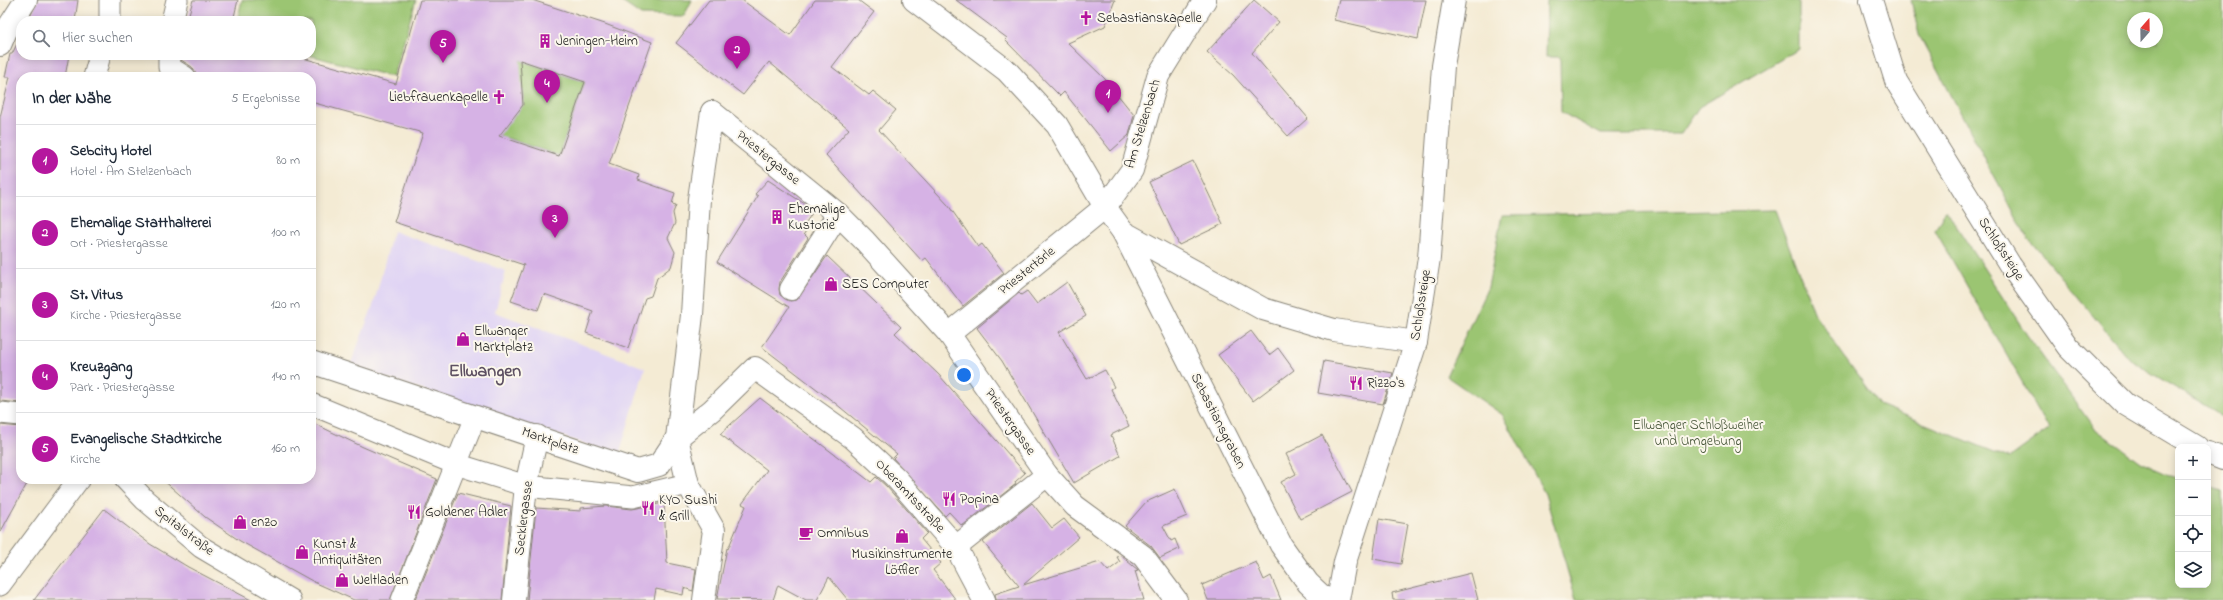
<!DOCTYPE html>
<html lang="de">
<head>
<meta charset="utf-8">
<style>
	:root { --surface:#fff; --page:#f6f6f7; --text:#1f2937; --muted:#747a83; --line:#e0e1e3; --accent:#b5179e }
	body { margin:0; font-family:"Indie Flower",sans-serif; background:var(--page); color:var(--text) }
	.controls { position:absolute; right:12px; bottom:12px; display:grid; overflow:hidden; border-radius:8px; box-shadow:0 2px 10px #0003 }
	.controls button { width:36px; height:36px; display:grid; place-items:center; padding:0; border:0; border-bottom:1px solid var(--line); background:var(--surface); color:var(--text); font:20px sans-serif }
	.compass { position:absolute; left:2127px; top:12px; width:36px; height:36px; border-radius:50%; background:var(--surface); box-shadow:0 2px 10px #0003; rotate:20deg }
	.you { position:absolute; left:964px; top:375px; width:14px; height:14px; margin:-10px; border:3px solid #fff; border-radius:50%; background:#1a73e8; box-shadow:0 0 0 6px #1a73e833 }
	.badge { display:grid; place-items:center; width:26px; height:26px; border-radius:50%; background:var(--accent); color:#fff; font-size:13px; font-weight:700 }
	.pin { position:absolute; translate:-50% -33px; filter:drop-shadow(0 1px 2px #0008) }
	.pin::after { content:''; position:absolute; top:21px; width:14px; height:12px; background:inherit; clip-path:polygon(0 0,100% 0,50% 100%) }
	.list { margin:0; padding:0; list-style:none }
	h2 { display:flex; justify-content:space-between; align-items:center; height:52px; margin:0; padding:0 16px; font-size:17px }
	h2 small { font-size:13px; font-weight:400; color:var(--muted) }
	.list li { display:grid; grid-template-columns:26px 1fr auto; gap:12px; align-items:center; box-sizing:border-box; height:72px; padding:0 16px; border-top:1px solid var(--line) }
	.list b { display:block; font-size:15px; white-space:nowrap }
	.list p { margin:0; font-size:13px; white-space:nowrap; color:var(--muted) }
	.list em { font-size:13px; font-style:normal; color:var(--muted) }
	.icon { flex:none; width:22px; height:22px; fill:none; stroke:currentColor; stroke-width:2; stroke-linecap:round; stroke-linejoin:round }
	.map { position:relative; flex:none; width:2223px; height:600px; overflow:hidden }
	.search { position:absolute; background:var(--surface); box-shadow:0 2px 10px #0003; left:16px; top:16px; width:300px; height:44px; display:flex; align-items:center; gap:10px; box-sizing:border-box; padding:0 14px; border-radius:16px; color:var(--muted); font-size:15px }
	.panel { position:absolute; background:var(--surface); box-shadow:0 2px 10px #0003; left:16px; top:72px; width:300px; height:412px; border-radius:16px }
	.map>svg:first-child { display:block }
</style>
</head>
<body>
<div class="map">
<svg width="2223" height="600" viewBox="0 0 2223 600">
	<rect width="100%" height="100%" fill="#fbf7ec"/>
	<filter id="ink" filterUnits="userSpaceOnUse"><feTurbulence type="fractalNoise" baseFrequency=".025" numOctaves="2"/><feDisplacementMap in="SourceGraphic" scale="8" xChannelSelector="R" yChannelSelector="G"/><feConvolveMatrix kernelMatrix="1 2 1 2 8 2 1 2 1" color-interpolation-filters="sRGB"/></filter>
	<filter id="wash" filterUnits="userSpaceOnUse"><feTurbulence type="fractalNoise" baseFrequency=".012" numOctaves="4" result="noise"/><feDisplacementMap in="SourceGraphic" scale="16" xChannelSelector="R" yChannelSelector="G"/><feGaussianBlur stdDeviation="0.9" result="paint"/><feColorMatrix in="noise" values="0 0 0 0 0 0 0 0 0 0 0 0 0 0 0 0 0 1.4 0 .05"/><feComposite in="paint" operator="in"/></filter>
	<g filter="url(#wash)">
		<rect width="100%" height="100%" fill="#f4ebd4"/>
		<polygon fill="#e0d4f4" points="393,231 506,271 495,312 645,368 619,455 350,366 374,303"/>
		<g fill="#9bc572" stroke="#5c7047" fill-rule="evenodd">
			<polygon points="242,0 416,0 393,77 308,55 311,55 311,21 237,21"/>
			<polygon points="619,0 692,0 684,16 641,15"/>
			<polygon points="1547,0 1799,0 1799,49 1699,107 1681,134 1601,134 1561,112 1560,57 1546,57"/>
			<path d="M1911 0H2223V417L2130 360 2027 237 1919 35ZM2133 18H2157V42H2133Z"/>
			<polygon points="503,54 585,82 559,156 477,128 514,110 517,112 519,110 518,99 523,99 523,95"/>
			<polygon points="1775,210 1816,317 1879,405 2009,458 2049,429 1935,230 1946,210 2027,335 2094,428 2140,462 2178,479 2178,585 2208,585 2208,487 2223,491 2223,600 1576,600 1545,494 1503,415 1446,376 1488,287 1502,215"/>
		</g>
		<g id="blocks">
			<g fill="#d6b2e5" fill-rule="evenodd">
				<polygon points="38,0 78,0 75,21 28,21"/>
				<polygon points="193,0 238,0 233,21 187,21"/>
				<path d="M420 0H532L605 24 652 42 609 164 639 175 638 180 675 193 672 204 676 205 673 213 675 223 668 238 675 252 671 267 657 278 651 296 645 298 628 348 586 333 593 311 544 294 538 310 511 301 524 265 394 222 423 133 311 102V77H197L192 67 181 60V55H292L396 84ZM520 60 585 82 559 156 499 136 523 105Z"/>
				<polygon points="709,0 742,0 790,35 815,0 858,0 874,12 832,67 869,95 873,91 896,110 879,130 948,205 978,247 982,244 1004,273 963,306 926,258 922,261 826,155 849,129 769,62 743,95 676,43"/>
				<polygon points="956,0 1115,0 1105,26 1068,43 1105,79 1134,115 1129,135 1111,151 1064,92 1060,96 1005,40 1007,38"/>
				<polygon points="1254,0 1279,22 1252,53 1308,118 1288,136 1233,75 1207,52"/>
				<polygon points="1339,0 1426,0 1418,39 1334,20"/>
				<polygon points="21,36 21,55 69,55 65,77 21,77 21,403 0,401 0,117 10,77 5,77 10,54 12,54"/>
				<polygon points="1193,161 1223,224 1179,245 1149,182"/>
				<polygon points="768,180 814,210 805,224 808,227 804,234 808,238 780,282 779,289 780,295 790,301 797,300 827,256 901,327 895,333 939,375 1025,473 1015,482 1016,484 962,526 949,512 945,516 893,458 897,454 835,403 762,347 789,307 717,262 758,196 755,194"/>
				<polygon points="1067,282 1086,316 1059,332 1087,379 1105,370 1114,387 1111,389 1129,426 1111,435 1120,456 1074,483 1002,361 977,328 1019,293 1021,295 1027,291 1037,304"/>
				<polygon points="1251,331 1269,355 1278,348 1294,370 1253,401 1218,355"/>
				<polygon points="1324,361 1393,373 1383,404 1318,393"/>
				<polygon points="760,398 871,482 876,477 887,487 927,533 921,539 941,563 933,570 956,600 848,600 829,577 817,600 806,600 778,585 773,600 717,599 727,548 728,549 746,506 742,504 767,470 720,434"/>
				<polygon points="311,422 363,447 437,479 390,600 354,600 314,582 240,541 205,517 162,479 311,479"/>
				<polygon points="0,425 21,427 21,479 29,480 0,533"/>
				<polygon points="1322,435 1352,492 1300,519 1281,482 1296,474 1286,454"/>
				<polygon points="1175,489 1187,516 1163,526 1171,541 1175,539 1179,549 1160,558 1151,546 1125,526 1146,502"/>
				<polygon points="458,493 511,506 502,600 415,600"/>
				<polygon points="664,503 667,563 696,569 693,591 684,588 683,595 656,589 654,600 527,600 536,508 581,511 581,508 606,506 632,509"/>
				<polygon points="1032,503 1052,528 1064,519 1079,537 1023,585 1100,562 1108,571 1120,562 1117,557 1121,556 1138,570 1135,571 1144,600 996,600 995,594 1019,586 983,542"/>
				<polygon points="104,509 150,544 188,567 251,600 34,600"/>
				<polygon points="1379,519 1408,524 1401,564 1373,559"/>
				<polygon points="1256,562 1264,580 1271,576 1281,600 1208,600 1202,585"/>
				<polygon points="1471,573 1478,600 1393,600 1392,593"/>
			</g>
		</g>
	</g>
	<g filter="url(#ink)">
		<use href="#blocks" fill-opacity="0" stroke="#888478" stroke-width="1"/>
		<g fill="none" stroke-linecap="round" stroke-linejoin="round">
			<defs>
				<g id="pedestrian">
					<polyline points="110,0 110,21"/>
					<polyline points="172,21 177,0"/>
					<polyline points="169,55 169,67 185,77"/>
					<polyline points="94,77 100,55"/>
					<polyline points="311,404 456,464 526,486 633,497 688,484"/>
					<polyline points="0,413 21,415"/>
					<polyline points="125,479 145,500 201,547 290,600"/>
					<polyline points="0,585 79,479"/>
					<polyline points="402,600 475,417"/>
				</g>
				<g id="minor">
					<polyline points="1871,0 1896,81 2010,265 2068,347 2125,404 2197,447"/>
					<polyline points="0,45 6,31 26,0"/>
					<polyline points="712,112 838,214 865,241 949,334 1047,475 1075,506 1143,556 1176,600"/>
					<polyline points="1123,232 1263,309 1334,330 1416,342"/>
					<polyline points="791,289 838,214"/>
					<polyline points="949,334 1105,207 1132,170 1158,76 1205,0"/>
					<polyline points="311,362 638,471 659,465 677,438 712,410 755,368 853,438 896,478 956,547 984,600"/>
					<polyline points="2208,453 2223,459"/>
					<polyline points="956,547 1047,475"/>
					<polyline points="514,600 526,486 537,436"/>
					<polyline points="704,600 714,530 688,484 677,438 692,315 699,199 712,112"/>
				</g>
				<g id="tertiary">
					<polyline points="914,0 1007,71 1057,125 1105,207 1123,232 1281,545 1308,583 1326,600"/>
					<polyline points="1338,600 1345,562 1416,342 1429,258 1443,66 1454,0"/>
				</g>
			</defs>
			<use href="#pedestrian" stroke="#888478" stroke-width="23"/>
			<use href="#minor" stroke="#888478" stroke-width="24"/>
			<use href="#tertiary" stroke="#888478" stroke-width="24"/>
			<use href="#pedestrian" stroke="#fff" stroke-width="21"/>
			<use href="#minor" stroke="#fff" stroke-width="22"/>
			<use href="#tertiary" stroke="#fff" stroke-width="22"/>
		</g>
	</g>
	<defs>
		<symbol id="church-bare" viewBox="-9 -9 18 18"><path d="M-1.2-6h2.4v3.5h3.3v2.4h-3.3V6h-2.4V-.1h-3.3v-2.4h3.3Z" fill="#b5179e" stroke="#fbf7ec" stroke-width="2.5" paint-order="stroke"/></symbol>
		<symbol id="building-bare" viewBox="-9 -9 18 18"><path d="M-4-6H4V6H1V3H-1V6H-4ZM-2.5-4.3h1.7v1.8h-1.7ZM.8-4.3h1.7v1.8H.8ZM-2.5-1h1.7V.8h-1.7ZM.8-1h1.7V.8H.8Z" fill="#b5179e" stroke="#fbf7ec" stroke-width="2.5" paint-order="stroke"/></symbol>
		<symbol id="shop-bare" viewBox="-9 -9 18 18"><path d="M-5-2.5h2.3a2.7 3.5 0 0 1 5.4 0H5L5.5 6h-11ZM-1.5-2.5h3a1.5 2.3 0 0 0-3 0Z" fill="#b5179e" stroke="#fbf7ec" stroke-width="2.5" paint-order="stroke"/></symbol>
		<symbol id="restaurant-bare" viewBox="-9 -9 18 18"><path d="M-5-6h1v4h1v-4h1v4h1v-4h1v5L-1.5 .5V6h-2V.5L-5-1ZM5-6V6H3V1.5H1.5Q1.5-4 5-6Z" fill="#b5179e" stroke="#fbf7ec" stroke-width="2.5" paint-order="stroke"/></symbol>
		<symbol id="cafe-bare" viewBox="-9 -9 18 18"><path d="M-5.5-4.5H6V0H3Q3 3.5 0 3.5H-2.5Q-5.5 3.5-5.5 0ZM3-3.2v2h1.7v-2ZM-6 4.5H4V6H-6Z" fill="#b5179e" stroke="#fbf7ec" stroke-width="2.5" paint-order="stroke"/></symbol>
	</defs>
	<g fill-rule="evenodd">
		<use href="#church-bare" x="1076" y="8" width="20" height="20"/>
		<use href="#building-bare" x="535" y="31" width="20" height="20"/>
		<use href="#church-bare" x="489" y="87" width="20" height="20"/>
		<use href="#building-bare" x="767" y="207" width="20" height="20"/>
		<use href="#shop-bare" x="821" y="274" width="20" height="20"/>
		<use href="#shop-bare" x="453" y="329" width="20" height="20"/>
		<use href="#restaurant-bare" x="1346" y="373" width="20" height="20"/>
		<use href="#restaurant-bare" x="939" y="489" width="20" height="20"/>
		<use href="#restaurant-bare" x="638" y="498" width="20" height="20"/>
		<use href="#restaurant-bare" x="404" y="502" width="20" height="20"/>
		<use href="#shop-bare" x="230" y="512" width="20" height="20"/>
		<use href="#cafe-bare" x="796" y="523" width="20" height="20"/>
		<use href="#shop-bare" x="892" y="526" width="20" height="20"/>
		<use href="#shop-bare" x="292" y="542" width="20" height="20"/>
		<use href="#shop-bare" x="332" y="570" width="20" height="20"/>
	</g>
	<g text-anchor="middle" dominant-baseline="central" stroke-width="4" stroke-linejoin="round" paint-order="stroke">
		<g font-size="14" fill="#1c1c1c" stroke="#fbf7ec" text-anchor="start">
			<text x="1097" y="18">Sebastianskapelle</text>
			<text x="556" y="41">Jeningen-Heim</text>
			<text x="488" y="97" text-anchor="end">Liebfrauenkapelle</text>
			<text x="788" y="209">Ehemalige<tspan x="788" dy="16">Kustorie</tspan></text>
			<text x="842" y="284">SES Computer</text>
			<text x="474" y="331">Ellwanger<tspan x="474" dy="16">Marktplatz</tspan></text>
			<text x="1367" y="383">Rizzo's</text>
			<text x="960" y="499">Popina</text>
			<text x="659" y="500">KYO Sushi<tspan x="659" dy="16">&amp; Grill</tspan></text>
			<text x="425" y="512">Goldener Adler</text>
			<text x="251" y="522">enzo</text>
			<text x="817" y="533">Omnibus</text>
			<text x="313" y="544">Kunst &amp;<tspan x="313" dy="16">Antiquitäten</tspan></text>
			<text x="902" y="554" text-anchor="middle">Musikinstrumente<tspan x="902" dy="16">Löffler</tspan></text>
			<text x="353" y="580">Weltladen</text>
		</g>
		<g font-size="14" fill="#1c1c1c" stroke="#fbf7ec">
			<text transform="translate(1143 124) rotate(-73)">Am Stelzenbach</text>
			<text transform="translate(768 158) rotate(39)">Priestergasse</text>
			<text transform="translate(2001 249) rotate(57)">Schloßsteige</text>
			<text transform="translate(1027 271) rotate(-39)">Priestertörle</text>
			<text transform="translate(1421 305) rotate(-81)">Schloßsteige</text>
			<text transform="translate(1218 421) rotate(63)">Sebastiansgraben</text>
			<text transform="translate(1010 422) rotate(55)">Priestergasse</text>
			<text transform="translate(550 441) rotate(19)">Marktplatz</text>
			<text transform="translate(910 496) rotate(47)">Oberamtsstraße</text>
			<text transform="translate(524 518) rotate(-83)">Secklergasse</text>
			<text transform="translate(184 531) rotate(38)">Spitalstraße</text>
		</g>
		<g font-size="14" fill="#48573a" stroke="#fbf7ec">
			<text x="1698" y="425">Ellwanger Schloßweiher<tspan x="1698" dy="16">und Umgebung</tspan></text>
		</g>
		<g font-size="18" font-weight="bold" fill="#5d5062" stroke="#fbf7ec">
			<text x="485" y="372">Ellwangen</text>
		</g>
	</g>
</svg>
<div class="controls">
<button>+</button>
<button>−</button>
<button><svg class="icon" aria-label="locate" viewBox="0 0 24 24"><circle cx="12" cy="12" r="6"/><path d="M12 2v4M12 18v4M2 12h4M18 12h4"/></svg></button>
<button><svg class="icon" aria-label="layers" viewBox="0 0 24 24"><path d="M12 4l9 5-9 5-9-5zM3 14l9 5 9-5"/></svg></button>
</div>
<svg class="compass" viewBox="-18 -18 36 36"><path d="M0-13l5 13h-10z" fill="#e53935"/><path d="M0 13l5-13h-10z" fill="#747a83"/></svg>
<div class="you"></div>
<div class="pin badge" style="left:1108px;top:113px">1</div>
<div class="pin badge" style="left:737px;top:69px">2</div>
<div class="pin badge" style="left:555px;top:238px">3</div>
<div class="pin badge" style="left:547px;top:103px">4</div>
<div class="pin badge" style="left:443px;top:63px">5</div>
<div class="search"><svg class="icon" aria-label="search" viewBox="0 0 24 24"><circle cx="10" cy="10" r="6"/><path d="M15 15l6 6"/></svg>Hier suchen</div>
<section class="panel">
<h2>In der Nähe<small>5 Ergebnisse</small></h2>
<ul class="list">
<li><span class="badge">1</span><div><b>Sebcity Hotel</b><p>Hotel · Am Stelzenbach</p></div><em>80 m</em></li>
<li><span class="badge">2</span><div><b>Ehemalige Statthalterei</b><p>Ort · Priestergasse</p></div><em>100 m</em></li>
<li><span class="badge">3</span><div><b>St. Vitus</b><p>Kirche · Priestergasse</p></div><em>120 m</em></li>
<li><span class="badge">4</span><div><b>Kreuzgang</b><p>Park · Priestergasse</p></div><em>140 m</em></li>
<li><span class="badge">5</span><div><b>Evangelische Stadtkirche</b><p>Kirche</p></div><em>160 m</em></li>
</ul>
</section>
</div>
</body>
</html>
